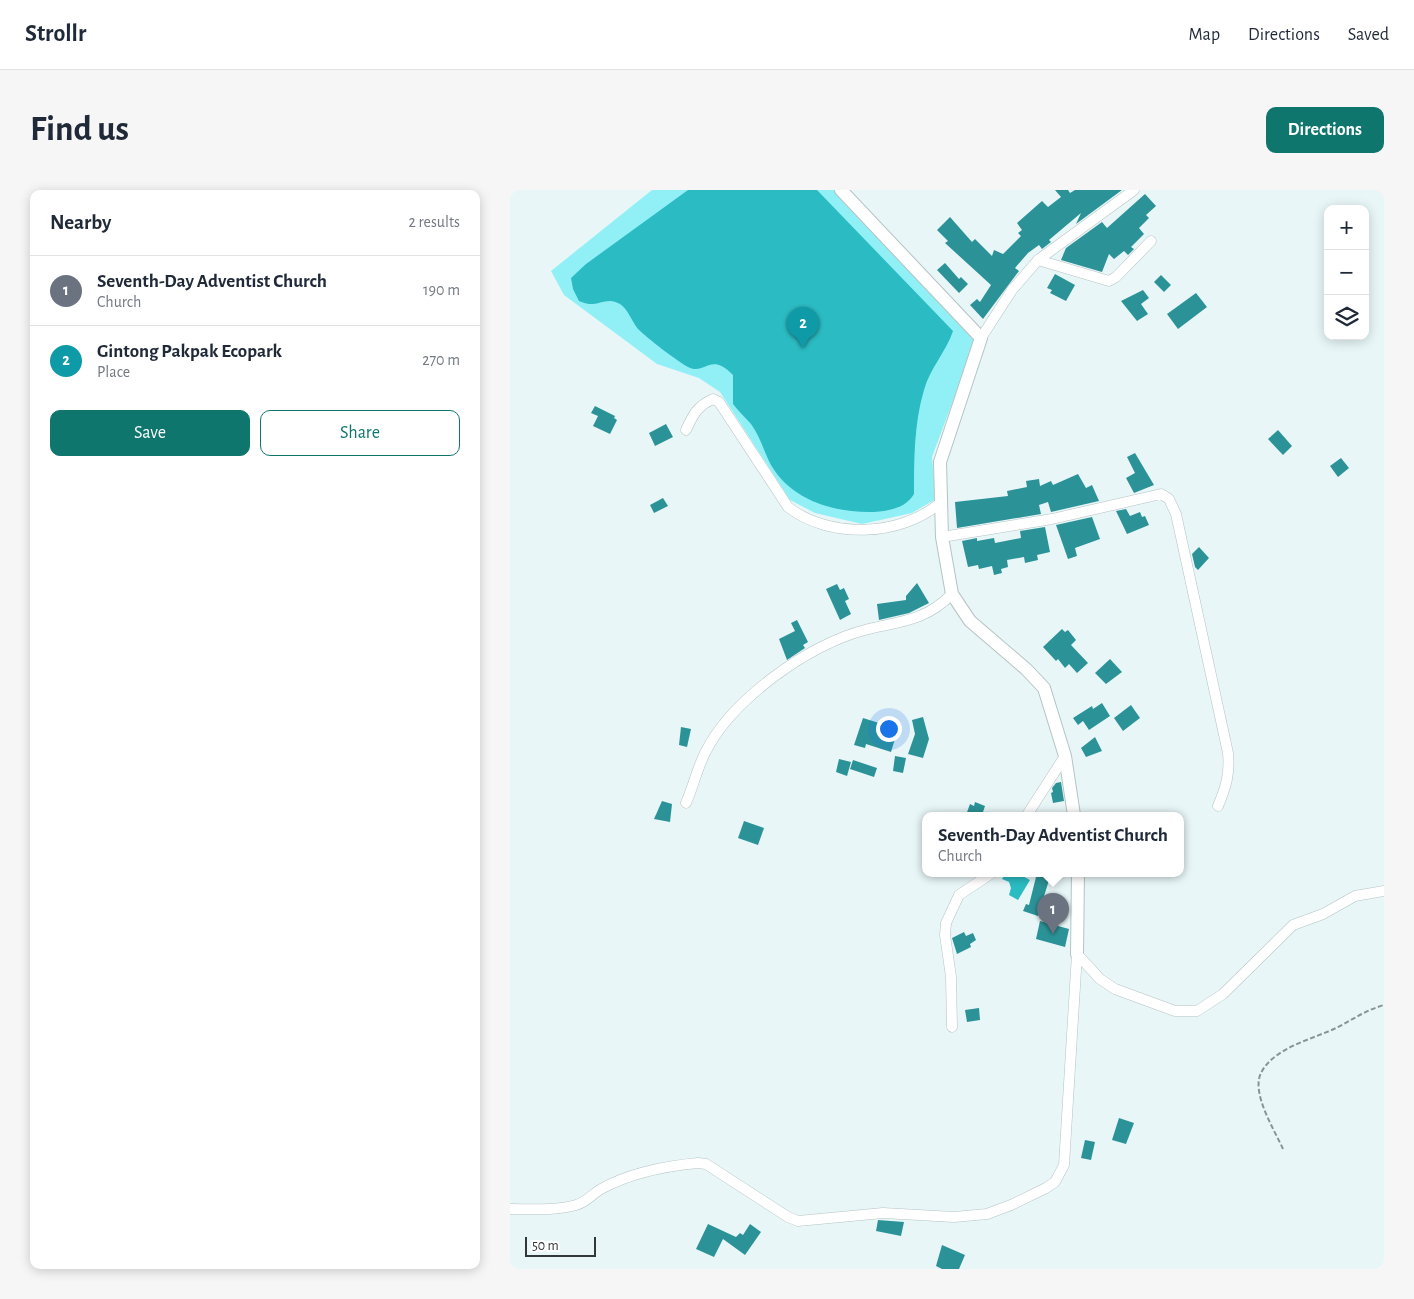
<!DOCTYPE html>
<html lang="en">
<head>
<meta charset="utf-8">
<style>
	:root { --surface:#fff; --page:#f6f6f7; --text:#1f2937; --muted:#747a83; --line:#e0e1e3; --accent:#0f766e }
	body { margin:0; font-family:"Alegreya Sans",sans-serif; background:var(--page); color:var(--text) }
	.controls { position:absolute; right:15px; top:15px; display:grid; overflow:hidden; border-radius:10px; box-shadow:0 2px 12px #0003 }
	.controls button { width:45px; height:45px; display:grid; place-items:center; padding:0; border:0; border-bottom:1px solid var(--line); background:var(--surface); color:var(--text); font:25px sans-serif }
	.scale { position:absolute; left:15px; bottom:12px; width:71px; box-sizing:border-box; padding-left:5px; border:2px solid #323738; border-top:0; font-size:14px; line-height:18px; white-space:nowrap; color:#323738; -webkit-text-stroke:4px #fff; paint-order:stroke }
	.you { position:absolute; left:378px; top:538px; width:18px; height:18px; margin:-12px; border:4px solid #fff; border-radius:50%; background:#1a73e8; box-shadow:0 0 0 8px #1a73e833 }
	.badge { display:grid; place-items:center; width:32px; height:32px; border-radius:50%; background:var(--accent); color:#fff; font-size:16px; font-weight:700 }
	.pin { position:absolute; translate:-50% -41px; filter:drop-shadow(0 1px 2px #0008) }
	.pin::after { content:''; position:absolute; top:26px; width:18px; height:15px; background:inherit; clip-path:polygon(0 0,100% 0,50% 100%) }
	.popup { position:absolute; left:412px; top:622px; width:262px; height:65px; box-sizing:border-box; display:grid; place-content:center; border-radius:10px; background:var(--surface); filter:drop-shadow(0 1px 4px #0005); font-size:16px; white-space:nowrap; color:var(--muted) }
	.popup b { font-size:19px; color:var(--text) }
	.popup::after { content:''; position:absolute; left:50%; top:100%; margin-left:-10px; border:10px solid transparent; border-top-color:var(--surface) }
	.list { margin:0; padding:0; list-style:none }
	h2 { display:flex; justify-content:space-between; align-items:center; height:65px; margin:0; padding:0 20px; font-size:21px }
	h2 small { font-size:16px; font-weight:400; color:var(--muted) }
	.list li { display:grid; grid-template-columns:32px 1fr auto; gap:15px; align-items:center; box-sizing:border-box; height:70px; padding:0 20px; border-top:1px solid var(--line) }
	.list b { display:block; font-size:19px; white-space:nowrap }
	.list p { margin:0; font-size:16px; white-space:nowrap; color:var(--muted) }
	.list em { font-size:16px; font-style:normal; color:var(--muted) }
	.actions { display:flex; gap:10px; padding:15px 20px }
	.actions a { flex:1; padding:11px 0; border:1px solid var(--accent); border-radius:10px; text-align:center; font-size:18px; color:var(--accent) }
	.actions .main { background:var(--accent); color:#fff }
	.icon { flex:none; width:28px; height:28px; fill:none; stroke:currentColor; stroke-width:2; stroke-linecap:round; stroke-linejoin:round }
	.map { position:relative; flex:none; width:874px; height:1079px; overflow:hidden; border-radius:10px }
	header { display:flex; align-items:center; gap:30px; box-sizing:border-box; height:70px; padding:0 25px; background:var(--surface); border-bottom:1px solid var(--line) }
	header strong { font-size:24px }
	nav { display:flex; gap:28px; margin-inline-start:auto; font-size:18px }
	.intro { display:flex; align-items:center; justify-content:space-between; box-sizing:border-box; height:120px; padding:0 30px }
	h1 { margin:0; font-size:35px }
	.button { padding:12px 22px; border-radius:10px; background:var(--accent); color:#fff; font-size:18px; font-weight:700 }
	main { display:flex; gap:30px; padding:0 30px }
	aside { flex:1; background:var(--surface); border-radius:10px; box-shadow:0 2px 12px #0003 }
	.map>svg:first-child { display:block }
</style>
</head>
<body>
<header>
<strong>Strollr</strong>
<nav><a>Map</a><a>Directions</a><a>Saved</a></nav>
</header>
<div class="intro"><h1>Find us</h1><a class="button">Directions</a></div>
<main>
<aside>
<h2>Nearby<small>2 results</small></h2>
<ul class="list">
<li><span class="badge" style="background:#6b7280">1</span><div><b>Seventh-Day Adventist Church</b><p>Church</p></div><em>190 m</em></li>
<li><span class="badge" style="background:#0f9aa8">2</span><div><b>Gintong Pakpak Ecopark</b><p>Place</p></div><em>270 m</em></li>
</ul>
<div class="actions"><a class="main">Save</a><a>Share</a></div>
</aside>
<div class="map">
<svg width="874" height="1079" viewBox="0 0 874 1079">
	<rect width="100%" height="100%" fill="#e8f6f7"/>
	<polygon fill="#91f0f5" points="142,0 331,0 469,141 422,267 426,309 402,323 352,334 305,323 280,310 210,202 189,188 147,174 54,105 41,81"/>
	<g fill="#2bbbc2">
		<path d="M178 0H307L443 141C436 162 420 178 414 200 404 233 404 270 404 304 396 318 379 321 364 322 325 323 282 311 261 275 254 262 250 246 241 234 235 227 228 221 223 214V185C200 161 195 186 178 177 167 171 137 148 128 139 122 132 118 119 110 114 99 107 91 114 80 114 77 114 72 112 69 111L63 99 61 88 76 74Z"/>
		<polygon points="496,683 507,683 520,690 508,710 499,705 501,698 499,692 492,689"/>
	</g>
	<g fill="#2b9398">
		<polygon points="545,0 558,0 560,3 565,0 612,0 566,34 571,23 539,50 541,52 532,59 529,55 518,63 505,78 509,81 473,129 460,115 467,109 470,112 481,95 435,53 438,51 427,40 440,27 462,52 465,49 482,66 484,60 493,64 511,46 508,43 512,40 507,33 532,11 538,17 551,7"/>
		<polygon points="635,4 646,16 636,25 639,28 629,38 634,44 621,57 624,59 618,65 614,61 604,69 599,64 592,82 551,70 556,58 592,32 597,38"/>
		<polygon points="435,73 449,89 451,87 458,94 449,103 427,80"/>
		<polygon points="545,84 565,95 556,111 540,103 542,100 537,98"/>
		<polygon points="651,85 661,95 654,102 644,92"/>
		<polygon points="633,100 639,108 631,114 638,124 627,131 611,111"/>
		<polygon points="686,103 697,117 668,139 657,124"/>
		<polygon points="85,216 105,226 104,228 107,230 100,244 83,236 88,226 81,223"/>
		<polygon points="156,234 163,247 145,256 139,243"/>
		<polygon points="768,240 782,256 773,265 758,249"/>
		<polygon points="625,263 644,295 624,303 616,288 625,283 617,267"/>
		<polygon points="831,268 839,278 828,287 820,276"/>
		<polygon points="568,284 576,298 582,295 589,311 541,322 538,312 529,315 531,324 447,338 445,312 498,306 497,301 517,297 516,291 529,289 530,296 541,291 543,295"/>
		<polygon points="153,308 158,316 144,323 140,315"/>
		<polygon points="616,319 620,326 630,322 632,327 635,326 639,335 617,344 606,321"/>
		<polygon points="582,327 590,349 565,358 567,366 558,369 546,335"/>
		<polygon points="535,337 540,362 527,365 528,370 515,373 514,367 497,370 498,377 491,379 492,383 484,385 482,376 469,379 468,375 458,377 452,351 467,348 467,351 484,348 485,353 511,348 510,341"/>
		<polygon points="689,357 699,368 688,380 685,377 682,364"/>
		<polygon points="407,393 419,413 399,423 369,430 367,414 396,410 396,406"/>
		<polygon points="327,394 330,400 334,398 339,409 335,411 341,424 330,430 316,399"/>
		<polygon points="287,430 298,452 293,455 295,458 277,470 269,449 285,441 281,433"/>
		<polygon points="552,439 555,442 558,440 566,450 561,455 578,473 567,483 559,474 555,478 548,469 546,471 533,457"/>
		<polygon points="600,469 612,482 596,494 585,483"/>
		<polygon points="592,513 600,526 579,540 573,531 568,535 563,528 582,516 583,519"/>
		<polygon points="621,515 630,528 613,541 604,528"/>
		<polygon points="413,527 419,549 413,568 398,564 405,544 402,530"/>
		<polygon points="353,528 388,539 381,562 356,554 355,558 344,555"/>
		<polygon points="171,537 181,539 177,557 169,555"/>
		<polygon points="585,547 592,561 576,567 571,558"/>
		<polygon points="385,566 396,568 393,583 383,581"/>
		<polygon points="329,569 341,572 337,586 326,582"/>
		<polygon points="343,570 367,578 364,587 340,579"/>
		<polygon points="551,592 554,611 543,613 541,603 543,602 542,598 546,593"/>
		<polygon points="152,611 162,614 160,632 144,629"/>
		<polygon points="465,612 475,616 472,625 456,625 460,614 464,616"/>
		<polygon points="234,631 254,638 248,655 228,648"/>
		<polygon points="527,683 544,683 539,690 528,726 513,721 516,714 519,715"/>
		<polygon points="530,731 559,739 555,757 526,749"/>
		<polygon points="454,742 456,746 463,743 466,750 460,754 461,757 447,764 442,748"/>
		<polygon points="469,818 470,830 457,832 455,820"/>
		<polygon points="609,928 624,933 616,954 602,950"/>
		<polygon points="575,950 585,952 581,970 571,968"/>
		<polygon points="368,1030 394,1032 391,1046 366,1041"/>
		<polygon points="198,1034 226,1047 230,1043 233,1045 240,1034 251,1042 235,1065 213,1049 204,1067 186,1059"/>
		<polygon points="432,1055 455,1065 449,1079 432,1079 426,1076"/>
	</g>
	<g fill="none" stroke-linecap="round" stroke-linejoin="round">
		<defs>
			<g id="minor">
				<polyline points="528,70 599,91 606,87 641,51"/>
				<polyline points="471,148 502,100 528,70 624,0"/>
				<path d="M176 240C183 225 187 216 203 209L209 212 278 317C319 349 390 347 430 313"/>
				<path d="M432 347 542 329 651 304 659 309 666 324 718 563C720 584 716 597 708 616"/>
				<path d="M176 613C183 597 187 579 195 563 221 510 299 454 355 440 390 431 414 432 442 404"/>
				<polyline points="517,625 555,566"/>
				<polyline points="567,764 590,789 605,799 665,821 687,821 713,804 783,735 813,724 845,706 874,701"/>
				<polyline points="442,837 441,787 435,745 436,733 449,705 482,683"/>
				<path d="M0 1019C22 1019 44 1021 66 1015 77 1012 82 1004 91 999 120 983 155 976 188 973L196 974 278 1027 288 1031 373 1023 444 1027 477 1024 501 1015 536 998 545 992 554 975 567 764"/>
			</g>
			<g id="tertiary">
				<polyline points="331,0 471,148 430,272 432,347 442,404 460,431 516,479 534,498 555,566 564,625"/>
				<polyline points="567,764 568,683"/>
			</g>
		</defs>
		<use href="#minor" stroke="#b5c3c3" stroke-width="11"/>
		<use href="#tertiary" stroke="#b5c3c3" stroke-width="14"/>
		<path stroke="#8a9394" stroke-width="2" stroke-dasharray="5 2.5" stroke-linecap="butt" d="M773 959C764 939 741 903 751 883 763 858 803 849 826 838 842 830 856 820 874 815"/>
		<use href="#minor" stroke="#fff" stroke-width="10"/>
		<use href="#tertiary" stroke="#fff" stroke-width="12"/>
	</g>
</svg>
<div class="controls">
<button>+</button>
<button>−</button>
<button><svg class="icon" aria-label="layers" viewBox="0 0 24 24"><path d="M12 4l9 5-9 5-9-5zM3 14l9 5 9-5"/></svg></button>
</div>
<div class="scale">50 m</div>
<div class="you"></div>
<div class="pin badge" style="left:543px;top:744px;background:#6b7280">1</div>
<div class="popup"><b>Seventh-Day Adventist Church</b>Church</div>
<div class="pin badge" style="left:293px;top:158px;background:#0f9aa8">2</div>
</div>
</main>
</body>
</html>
